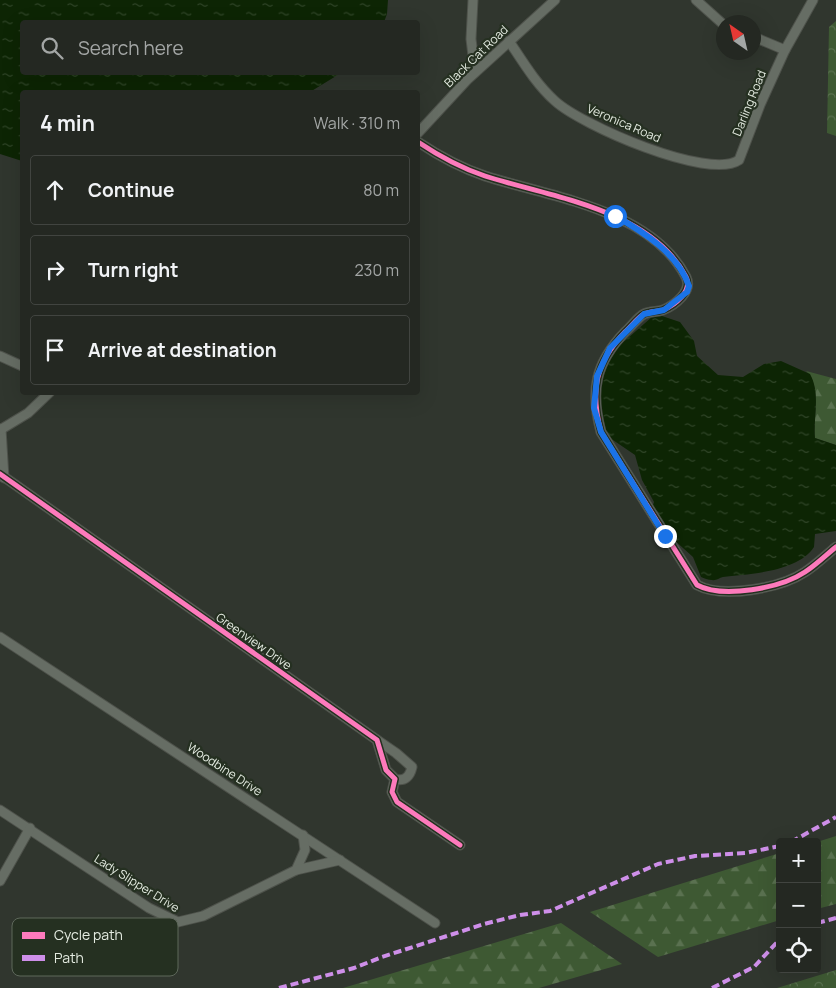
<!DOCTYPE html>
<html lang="en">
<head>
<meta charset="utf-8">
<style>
	:root { --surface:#242822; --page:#30342f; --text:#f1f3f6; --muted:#a3a6a5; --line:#414440 }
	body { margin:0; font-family:Manrope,sans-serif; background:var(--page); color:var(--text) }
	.controls { position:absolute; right:15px; bottom:15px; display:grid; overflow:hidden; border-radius:5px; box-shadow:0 5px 20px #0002 }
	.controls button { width:45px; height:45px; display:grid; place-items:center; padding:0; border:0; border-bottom:1px solid var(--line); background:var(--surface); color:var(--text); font:25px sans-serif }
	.compass { position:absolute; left:716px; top:15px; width:45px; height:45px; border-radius:50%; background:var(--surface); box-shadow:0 5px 20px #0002; rotate:326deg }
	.stop { position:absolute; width:15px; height:15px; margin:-11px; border:4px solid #1a73e8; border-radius:50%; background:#fff }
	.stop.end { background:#1a73e8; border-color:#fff; box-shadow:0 1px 5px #0008 }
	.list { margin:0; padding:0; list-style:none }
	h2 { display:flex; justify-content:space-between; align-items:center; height:65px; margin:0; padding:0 20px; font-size:21px }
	h2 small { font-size:16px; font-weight:400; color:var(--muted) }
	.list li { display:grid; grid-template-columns:32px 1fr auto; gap:15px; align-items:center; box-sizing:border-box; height:70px; margin:0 10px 10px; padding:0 10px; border:1px solid var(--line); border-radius:5px }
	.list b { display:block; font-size:19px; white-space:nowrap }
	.list em { font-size:16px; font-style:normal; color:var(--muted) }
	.icon { flex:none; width:28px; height:28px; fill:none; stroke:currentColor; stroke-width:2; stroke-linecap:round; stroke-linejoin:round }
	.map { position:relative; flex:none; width:836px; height:988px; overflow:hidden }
	.search { position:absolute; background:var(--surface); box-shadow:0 5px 20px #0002; left:20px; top:20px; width:400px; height:55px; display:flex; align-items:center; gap:12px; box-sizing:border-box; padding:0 18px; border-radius:5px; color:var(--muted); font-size:19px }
	.panel { position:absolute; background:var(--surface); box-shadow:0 5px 20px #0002; left:20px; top:90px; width:400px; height:305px; border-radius:5px }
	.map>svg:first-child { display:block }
</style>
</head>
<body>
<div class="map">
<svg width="836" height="988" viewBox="0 0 836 988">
	<defs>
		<pattern id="forest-firs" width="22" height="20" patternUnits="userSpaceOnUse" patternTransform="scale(1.25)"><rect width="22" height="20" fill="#3e5933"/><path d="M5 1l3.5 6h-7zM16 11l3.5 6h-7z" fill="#5a7150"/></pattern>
		<pattern id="park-crowns" width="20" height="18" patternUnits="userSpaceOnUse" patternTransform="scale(1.25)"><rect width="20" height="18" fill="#3e5933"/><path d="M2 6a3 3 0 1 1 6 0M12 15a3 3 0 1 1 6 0" fill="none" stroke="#5a7150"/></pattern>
		<pattern id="water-ripples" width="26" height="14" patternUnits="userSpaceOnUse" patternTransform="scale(1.25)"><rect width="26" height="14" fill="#0d2504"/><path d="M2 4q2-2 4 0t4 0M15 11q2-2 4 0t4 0" fill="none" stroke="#304528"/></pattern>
	</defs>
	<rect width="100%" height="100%" fill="#30362e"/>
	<g fill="url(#forest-firs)">
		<path d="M806 371 836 379V445L815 438C813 417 822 385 806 371Z"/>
		<polygon points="836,836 836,904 817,909 817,842"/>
		<polygon points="780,853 780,920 658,957 590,912"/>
		<polygon points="561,923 622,964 539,988 343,988"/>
	</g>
	<g fill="url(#park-crowns)">
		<polygon points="836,21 836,136 827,133 829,27"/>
		<polygon points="836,970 836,988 777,988"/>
	</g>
	<g fill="url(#water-ripples)">
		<polygon points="0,0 388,0 387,14 384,22 22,22 22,72 341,73 310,92 22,92 22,161 0,154"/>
		<path d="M653 316H662L680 322 694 341 697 356 718 375 743 377 764 364 781 361 810 374C821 394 813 417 815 438L836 445V531L815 534 814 547C798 572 749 574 723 577 719 578 716 581 712 580 708 580 704 578 701 577L693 557 673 539 652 508 654 502 642 480 635 455 610 438 601 424 597 390 611 353Z"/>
	</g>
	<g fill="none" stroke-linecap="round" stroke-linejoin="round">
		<defs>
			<g id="minor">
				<polyline points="473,0 471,39 475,72"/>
				<polyline points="696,0 724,25"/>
				<polyline points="754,37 785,50"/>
				<path d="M509 41C523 62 536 84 555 101 581 125 709 181 739 160L760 105 785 50 813 0"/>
				<polyline points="418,133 467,80 555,0"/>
				<path d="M418 142C439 156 461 168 485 176 550 197 651 209 686 277 693 291 675 305 663 310 657 312 650 311 644 314 638 317 631 327 625 332 595 363 590 391 601 432L697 585C723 599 781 588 805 572 816 565 826 555 836 547"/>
				<polyline points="0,356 22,366"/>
				<polyline points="1,429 4,478"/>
				<polyline points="0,430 28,413 50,392"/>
				<polyline points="0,474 377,740 386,770 395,779 392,792 397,802 460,845"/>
				<polyline points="0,637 435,923"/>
				<path d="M377 740 396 753 412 767C410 776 405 782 395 779"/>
				<polyline points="0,810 149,908 178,922 203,916 296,870 305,850 303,835"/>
				<polyline points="296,870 340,860"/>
				<polyline points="0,881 30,828"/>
			</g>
		</defs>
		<use href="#minor" stroke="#4e524b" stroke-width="11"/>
		<use href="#minor" stroke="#666d64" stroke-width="9"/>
		<g stroke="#ce8fe9" stroke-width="4" stroke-dasharray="8 4" stroke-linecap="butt">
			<polyline points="791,842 836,817"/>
			<polyline points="817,923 836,918"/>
			<polyline points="279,988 354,968 382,957 484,924 520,915 550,911 658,864 695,856 745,853 780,846"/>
			<polyline points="712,988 754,967 780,939"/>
		</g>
		<defs>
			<g id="cycleway">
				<path d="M418 142C439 156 461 168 485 176 550 197 651 209 686 277 693 291 675 305 663 310 657 312 650 311 644 314 638 317 631 327 625 332 595 363 590 391 601 432L697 585C723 599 781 588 805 572 816 565 826 555 836 547"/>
				<polyline points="0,474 377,740 386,770 395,779 392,792 397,802 460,845"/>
			</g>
		</defs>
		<use href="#cycleway" stroke="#253021" stroke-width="8"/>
		<use href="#cycleway" stroke="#fd7abc" stroke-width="5"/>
	</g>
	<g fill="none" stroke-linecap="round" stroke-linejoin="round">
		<path stroke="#1a73e8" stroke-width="6" d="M615 216C644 232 678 254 689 286L687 292 664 310 644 314 610 348 597 376 594 408 601 432 665 536"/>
	</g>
	<g text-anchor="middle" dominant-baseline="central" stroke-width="4.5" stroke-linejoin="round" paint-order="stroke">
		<g font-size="12" fill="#e4ebe1" stroke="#253021">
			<text transform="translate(476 56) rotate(-44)">Black Cat Road</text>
			<text transform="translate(749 103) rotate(-68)">Darling Road</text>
			<text transform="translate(624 123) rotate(23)">Veronica Road</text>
			<text transform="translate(254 641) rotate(35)">Greenview Drive</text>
			<text transform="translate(225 769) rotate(33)">Woodbine Drive</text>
			<text transform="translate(137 883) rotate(32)">Lady Slipper Drive</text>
		</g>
	</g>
	<rect x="12" y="918" width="166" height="58" rx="8" fill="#253021" stroke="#5e685b" stroke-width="1"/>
	<rect x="22" y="932" width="23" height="7" fill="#fd7abc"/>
	<rect x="22" y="955" width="23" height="6" fill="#ce8fe9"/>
	<g font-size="14" fill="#e4ebe1">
		<text x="54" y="940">Cycle path</text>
		<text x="54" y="963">Path</text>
	</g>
</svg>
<div class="controls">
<button>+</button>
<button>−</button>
<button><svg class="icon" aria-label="locate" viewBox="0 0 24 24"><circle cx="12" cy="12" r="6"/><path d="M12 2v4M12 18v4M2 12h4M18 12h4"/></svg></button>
</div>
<svg class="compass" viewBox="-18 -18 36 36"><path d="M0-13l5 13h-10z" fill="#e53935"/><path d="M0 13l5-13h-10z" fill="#a3a6a5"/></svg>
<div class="stop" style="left:615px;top:216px"></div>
<div class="stop end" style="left:665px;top:536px"></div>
<div class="search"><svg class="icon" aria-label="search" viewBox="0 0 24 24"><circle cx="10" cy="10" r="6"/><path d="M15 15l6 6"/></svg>Search here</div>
<section class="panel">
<h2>4 min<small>Walk · 310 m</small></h2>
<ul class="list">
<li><svg class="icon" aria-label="ahead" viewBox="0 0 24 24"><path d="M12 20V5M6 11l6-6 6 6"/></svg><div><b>Continue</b></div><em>80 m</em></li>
<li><svg class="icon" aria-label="right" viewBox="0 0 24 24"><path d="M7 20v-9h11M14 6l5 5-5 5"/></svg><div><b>Turn right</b></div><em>230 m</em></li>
<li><svg class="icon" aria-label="arrive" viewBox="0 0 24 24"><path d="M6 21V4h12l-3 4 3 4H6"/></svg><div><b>Arrive at destination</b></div></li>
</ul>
</section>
</div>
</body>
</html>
